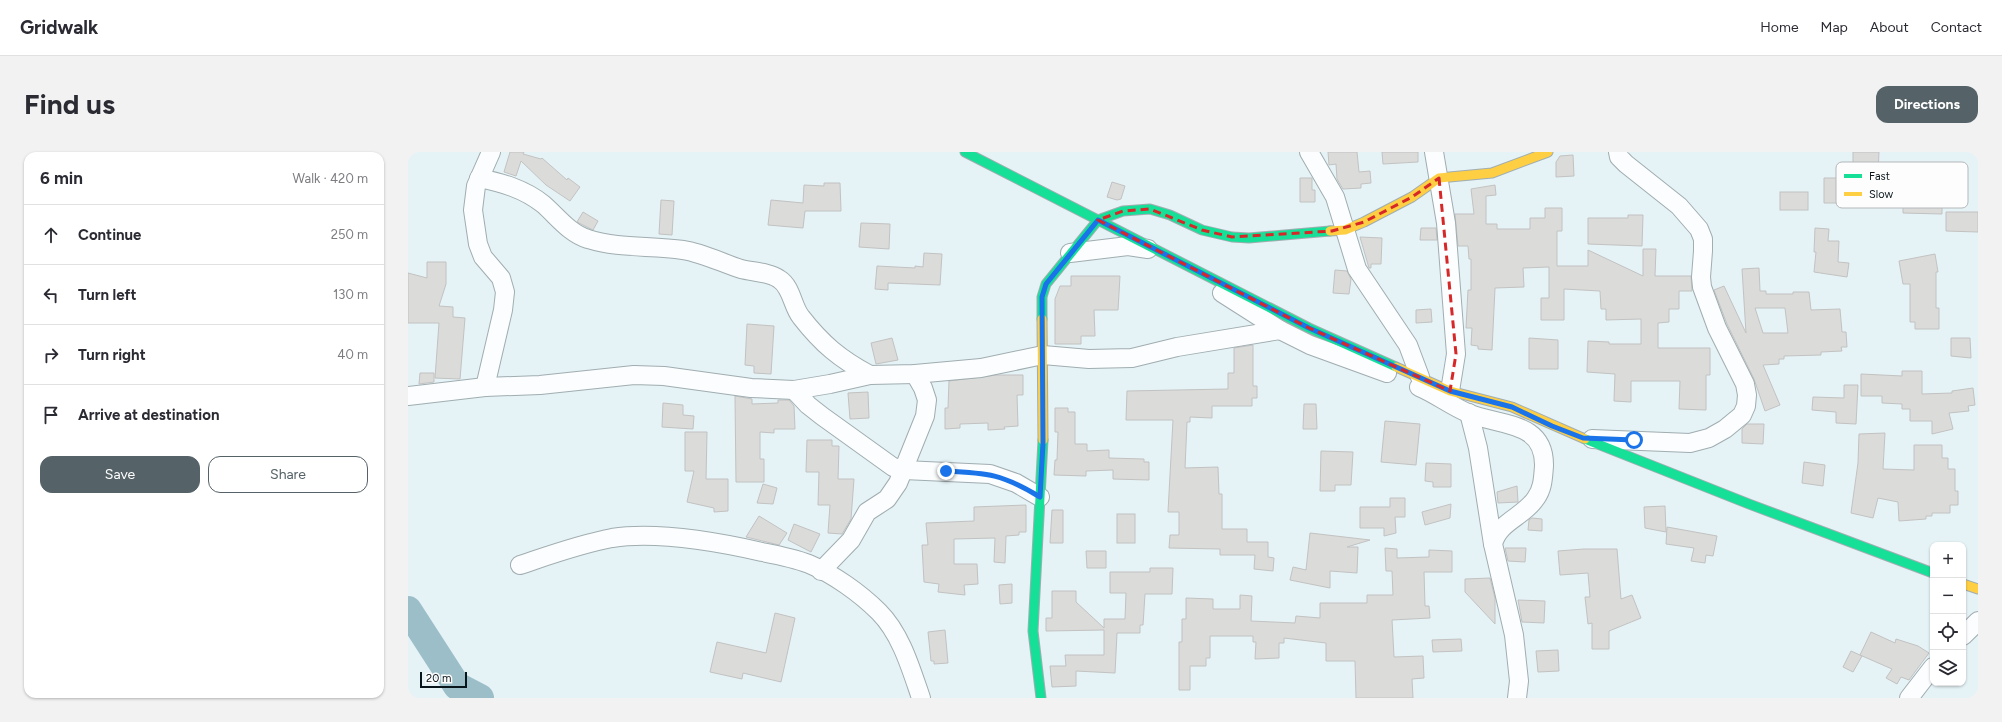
<!DOCTYPE html>
<html lang="en">
<head>
<meta charset="utf-8">
<style>
	:root { --surface:#fff; --page:#f2f2f3; --text:#2b2b33; --muted:#7c7c81; --line:#e1e1e2; --accent:#556267 }
	body { margin:0; font-family:Figtree,sans-serif; background:var(--page); color:var(--text) }
	.controls { position:absolute; right:12px; bottom:12px; display:grid; overflow:hidden; border-radius:8px; box-shadow:0 1px 3px #0004 }
	.controls button { width:36px; height:36px; display:grid; place-items:center; padding:0; border:0; border-bottom:1px solid var(--line); background:var(--surface); color:var(--text); font:20px sans-serif }
	.scale { position:absolute; left:12px; bottom:10px; width:47px; box-sizing:border-box; padding-left:4px; border:2px solid #08151a; border-top:0; font-size:11px; line-height:14px; white-space:nowrap; color:#08151a; -webkit-text-stroke:3px #fdfdfd; paint-order:stroke }
	.stop { position:absolute; width:12px; height:12px; margin:-9px; border:3px solid #1a73e8; border-radius:50%; background:#fff }
	.stop.end { background:#1a73e8; border-color:#fff; box-shadow:0 1px 4px #0008 }
	.list { margin:0; padding:0; list-style:none }
	h2 { display:flex; justify-content:space-between; align-items:center; height:52px; margin:0; padding:0 16px; font-size:17px }
	h2 small { font-size:13px; font-weight:400; color:var(--muted) }
	.list li { display:grid; grid-template-columns:26px 1fr auto; gap:12px; align-items:center; box-sizing:border-box; height:60px; padding:0 16px; border-top:1px solid var(--line) }
	.list b { display:block; font-size:15px; white-space:nowrap }
	.list em { font-size:13px; font-style:normal; color:var(--muted) }
	.actions { display:flex; gap:8px; padding:12px 16px }
	.actions a { flex:1; padding:9px 0; border:1px solid var(--accent); border-radius:12px; text-align:center; font-size:14px; color:var(--accent) }
	.actions .main { background:var(--accent); color:#fff }
	.icon { flex:none; width:22px; height:22px; fill:none; stroke:currentColor; stroke-width:2; stroke-linecap:round; stroke-linejoin:round }
	.map { position:relative; flex:none; width:1570px; height:546px; overflow:hidden; border-radius:12px }
	header { display:flex; align-items:center; gap:24px; box-sizing:border-box; height:56px; padding:0 20px; background:var(--surface); border-bottom:1px solid var(--line) }
	header strong { font-size:19px }
	nav { display:flex; gap:22px; margin-inline-start:auto; font-size:14px }
	.intro { display:flex; align-items:center; justify-content:space-between; box-sizing:border-box; height:96px; padding:0 24px }
	h1 { margin:0; font-size:28px }
	.button { padding:10px 18px; border-radius:12px; background:var(--accent); color:#fff; font-size:14px; font-weight:700 }
	main { display:flex; gap:24px; padding:0 24px }
	aside { flex:1; background:var(--surface); border-radius:12px; box-shadow:0 1px 3px #0004 }
	.map>svg:first-child { display:block }
</style>
</head>
<body>
<header>
<strong>Gridwalk</strong>
<nav><a>Home</a><a>Map</a><a>About</a><a>Contact</a></nav>
</header>
<div class="intro"><h1>Find us</h1><a class="button">Directions</a></div>
<main>
<aside>
<h2>6 min<small>Walk · 420 m</small></h2>
<ul class="list">
<li><svg class="icon" aria-label="ahead" viewBox="0 0 24 24"><path d="M12 20V5M6 11l6-6 6 6"/></svg><div><b>Continue</b></div><em>250 m</em></li>
<li><svg class="icon" aria-label="left" viewBox="0 0 24 24"><path d="M17 20v-9H6M10 6l-5 5 5 5"/></svg><div><b>Turn left</b></div><em>130 m</em></li>
<li><svg class="icon" aria-label="right" viewBox="0 0 24 24"><path d="M7 20v-9h11M14 6l5 5-5 5"/></svg><div><b>Turn right</b></div><em>40 m</em></li>
<li><svg class="icon" aria-label="arrive" viewBox="0 0 24 24"><path d="M6 21V4h12l-3 4 3 4H6"/></svg><div><b>Arrive at destination</b></div></li>
</ul>
<div class="actions"><a class="main">Save</a><a>Share</a></div>
</aside>
<div class="map">
<svg width="1570" height="546" viewBox="0 0 1570 546">
	<rect width="100%" height="100%" fill="#e5f2f6"/>
	<g fill="none" stroke-linecap="round" stroke-linejoin="round">
		<polyline stroke="#9cbec8" stroke-width="28" points="0,458 49,534 72,546"/>
	</g>
	<g fill="#dbdbda" stroke="#c2c2c1" fill-rule="evenodd">
		<polygon points="102,0 116,0 115,2 133,7 134,6 159,28 160,26 172,35 162,49 138,33 113,9 108,24 96,20"/>
		<polygon points="920,0 949,0 951,20 962,19 963,31 953,32 953,36 935,37 929,27 928,12 921,13"/>
		<polygon points="974,0 1010,0 1010,10 975,12"/>
		<polygon points="1445,0 1471,0 1470,21 1445,21"/>
		<polygon points="1165,3 1166,24 1148,25 1148,10 1152,4"/>
		<polygon points="892,26 904,26 904,38 907,38 907,50 892,50"/>
		<polygon points="1416,26 1436,26 1434,51 1416,51"/>
		<polygon points="704,30 717,34 713,47 709,48 699,45"/>
		<polygon points="416,31 432,31 433,59 397,59 395,76 360,73 363,48 395,51 396,33 416,34"/>
		<polygon points="1087,33 1088,43 1078,44 1078,72 1089,72 1089,77 1122,77 1122,66 1137,66 1137,56 1154,56 1154,79 1149,79 1149,114 1180,114 1180,98 1235,124 1235,97 1248,97 1247,124 1283,124 1284,139 1271,139 1271,157 1261,157 1261,170 1250,171 1250,196 1302,196 1302,223 1298,223 1298,258 1271,257 1272,229 1223,229 1223,250 1206,249 1207,222 1179,220 1180,189 1201,190 1201,192 1233,192 1233,167 1198,168 1198,157 1193,157 1192,139 1156,137 1156,168 1133,168 1133,146 1141,146 1141,115 1115,116 1116,135 1087,136 1084,198 1070,197 1070,194 1063,193 1064,176 1058,176 1060,138 1063,138 1063,107 1061,107 1060,94 1050,94 1047,62 1066,62 1063,37"/>
		<rect x="1372" y="40" width="28" height="18"/>
		<polygon points="1495,45 1534,45 1534,62 1495,61"/>
		<polygon points="253,48 266,49 264,83 251,82"/>
		<polygon points="175,60 190,69 185,78 169,70"/>
		<polygon points="1538,60 1570,60 1570,80 1538,79"/>
		<polygon points="1220,63 1235,63 1234,94 1180,92 1180,66 1220,66"/>
		<polygon points="453,71 482,72 481,97 451,95"/>
		<polygon points="1013,76 1028,76 1029,88 1012,88"/>
		<polygon points="1407,76 1421,77 1420,89 1431,89 1430,110 1441,111 1439,125 1406,120 1408,100 1406,100"/>
		<polygon points="952,85 974,86 973,112 963,112 963,116 961,116"/>
		<polygon points="516,101 534,102 532,133 480,131 480,138 467,137 469,114 507,116 507,114 515,115"/>
		<polygon points="1527,102 1530,120 1528,120 1528,156 1531,156 1531,177 1507,177 1507,170 1502,170 1502,132 1495,132 1491,109"/>
		<polygon points="19,110 38,110 38,132 31,154 45,155 45,165 57,166 52,227 27,226 31,171 0,171 0,121 19,126"/>
		<path d="M1351 116 1352 139H1358V142H1385V140H1401L1403 158 1432 157 1434 180H1438L1439 195H1433L1434 199 1413 200V203L1376 204V207H1371V212L1355 213 1372 253 1357 259 1346 227 1319 172 1306 138 1316 134 1338 181 1334 117ZM1347 156H1377L1380 181H1355Z"/>
		<polygon points="927,118 939,119 943,127 941,142 925,141"/>
		<polygon points="663,124 712,124 710,158 686,158 687,184 673,184 673,192 647,192 647,147 652,134 663,134"/>
		<polygon points="1023,157 1024,170 1008,171 1008,158"/>
		<polygon points="339,172 366,174 363,222 346,221 346,214 337,213"/>
		<polygon points="484,186 490,208 468,212 463,191"/>
		<polygon points="1121,186 1150,188 1150,217 1121,217"/>
		<polygon points="1543,186 1562,186 1563,206 1543,204"/>
		<polygon points="845,193 845,234 849,234 849,246 844,246 844,254 804,254 804,266 782,265 782,270 779,270 777,316 810,315 811,342 814,342 814,377 839,377 839,390 860,390 860,405 866,406 865,419 846,417 847,403 812,403 812,397 761,396 762,383 771,383 771,360 760,360 765,268 718,268 719,239 820,237 820,221 826,221 826,196"/>
		<polygon points="1494,219 1514,219 1514,242 1544,241 1544,239 1565,236 1567,253 1560,254 1561,259 1541,261 1545,277 1524,282 1524,269 1502,269 1502,257 1494,257 1494,252 1474,251 1474,244 1453,244 1453,222 1494,224"/>
		<polygon points="12,221 26,221 26,230 11,232"/>
		<polygon points="589,223 615,223 615,243 609,243 610,274 596,275 597,277 580,278 580,271 552,272 552,276 537,277 537,256 540,256 541,229"/>
		<polygon points="1436,233 1450,233 1448,272 1428,271 1428,260 1404,258 1405,245 1436,246"/>
		<polygon points="460,240 461,266 442,267 440,241"/>
		<polygon points="327,244 344,247 344,252 370,251 370,248 381,248 386,254 387,277 366,277 366,281 352,280 352,307 356,307 356,330 328,330"/>
		<polygon points="255,251 275,253 275,263 286,264 285,277 254,275"/>
		<polygon points="896,252 908,252 909,277 895,277"/>
		<polygon points="647,256 660,256 660,260 667,260 667,292 679,292 679,299 701,298 701,306 736,307 736,310 741,310 741,328 705,327 705,318 678,319 678,324 646,323 647,308 649,308 650,280 647,280"/>
		<polygon points="977,269 1012,272 1008,313 973,310"/>
		<polygon points="1339,272 1356,272 1355,292 1334,291 1334,277"/>
		<polygon points="277,280 299,280 298,327 320,327 320,359 306,360 306,356 279,350 286,319 277,319"/>
		<polygon points="1477,281 1475,317 1506,318 1506,293 1534,293 1534,306 1540,306 1540,317 1547,317 1547,339 1550,339 1550,353 1542,353 1542,361 1524,361 1524,364 1518,364 1518,367 1491,369 1490,350 1470,346 1465,366 1443,361 1450,311 1451,282"/>
		<polygon points="399,288 424,288 424,294 431,294 430,327 446,327 443,367 434,382 420,381 422,353 410,353 411,320 398,320"/>
		<polygon points="913,299 945,300 943,333 927,333 927,339 912,339"/>
		<polygon points="1396,310 1417,313 1415,334 1394,331"/>
		<polygon points="1018,311 1043,312 1043,335 1025,335 1025,330 1017,329"/>
		<polygon points="355,332 369,336 365,352 349,351"/>
		<polygon points="1109,334 1110,350 1090,351 1089,340"/>
		<polygon points="982,346 997,346 997,365 987,365 988,381 976,384 976,376 952,376 952,355 982,355"/>
		<polygon points="1043,352 1042,366 1017,373 1014,360"/>
		<polygon points="618,353 618,380 611,380 611,383 598,384 597,411 586,410 587,386 546,387 546,412 569,412 570,432 556,433 557,443 530,440 531,432 516,430 514,393 520,393 518,371 566,369 566,355"/>
		<polygon points="1257,354 1258,380 1237,376 1236,355"/>
		<polygon points="644,358 655,358 655,391 642,391"/>
		<rect x="709" y="362" width="18" height="29"/>
		<polygon points="351,364 379,381 371,393 338,385"/>
		<polygon points="1124,366 1134,367 1134,379 1120,378 1121,368"/>
		<polygon points="386,372 412,382 403,400 380,388"/>
		<polygon points="1259,375 1309,384 1305,404 1298,403 1297,411 1283,409 1286,396 1258,392"/>
		<polygon points="902,381 962,388 939,395 950,395 949,421 922,419 922,436 882,428 885,415 898,418"/>
		<polygon points="977,396 989,397 989,406 1021,405 1021,398 1044,399 1044,420 1016,420 1017,454 1021,454 1022,466 984,468 986,505 1015,504 1016,526 1004,527 1005,546 948,546 947,509 918,509 918,491 876,486 876,491 871,491 871,506 847,507 848,490 845,490 845,484 802,484 802,506 798,506 798,514 782,514 782,538 771,538 771,490 774,490 774,467 778,467 778,446 805,447 805,457 832,457 832,443 844,444 843,469 887,471 888,464 912,466 912,451 959,451 959,443 985,443 984,419 978,419"/>
		<polygon points="1097,396 1118,396 1117,410 1100,409"/>
		<polygon points="1176,397 1209,397 1213,447 1224,443 1233,466 1201,479 1201,497 1184,497 1184,471 1180,472 1177,445 1182,445 1180,421 1152,423 1150,399"/>
		<polygon points="678,399 698,399 698,416 679,416"/>
		<polygon points="742,416 765,416 764,442 737,442 735,473 732,473 732,481 709,481 707,521 668,519 668,534 644,535 642,514 658,514 657,503 696,503 696,478 638,479 638,466 644,466 644,439 668,439 668,450 696,476 696,467 717,467 718,441 702,441 702,420 742,420"/>
		<polygon points="1082,426 1087,446 1087,472 1057,440 1057,427"/>
		<polygon points="604,432 604,451 592,452 591,433"/>
		<polygon points="1110,448 1137,449 1136,471 1114,470"/>
		<polygon points="367,461 387,466 373,530 335,521 334,527 302,520 309,490 358,501"/>
		<polygon points="537,478 540,511 526,512 526,509 523,509 520,480"/>
		<polygon points="1463,480 1487,491 1488,487 1510,494 1521,501 1501,528 1493,525 1489,532 1478,526 1484,517 1452,503"/>
		<polygon points="1053,487 1054,499 1025,500 1024,488"/>
		<polygon points="1150,498 1151,519 1130,520 1128,499"/>
		<polygon points="1443,499 1454,504 1445,520 1435,515"/>
	</g>
	<g fill="none" stroke-linecap="round" stroke-linejoin="round">
		<defs>
			<g id="street">
				<polyline points="901,0 927,45 949,117 1000,193 1012,225"/>
				<polyline points="1026,0 1038,71 1048,202 1042,239"/>
				<path d="M71 26C95 31 116 37 135 52 149 64 162 82 180 87 212 97 243 93 275 98 295 101 314 111 333 117 345 120 361 120 371 127 384 135 384 154 393 165 414 192 432 207 462 223"/>
				<polyline points="662,101 720,94 740,97"/>
				<polyline points="814,141 872,178 902,193 979,221"/>
				<polyline points="77,235 95,158 97,140 93,126 75,105 70,92 65,58 68,34 83,0"/>
				<path d="M1011 235C1028 242 1043 254 1060 261 1090 274 1137 268 1136 314 1135 326 1135 336 1128 346 1116 365 1091 369 1085 392L1106 483 1111 529 1109 546"/>
				<polyline points="386,238 400,253 414,264 485,315 496,318 582,322 608,331 632,345"/>
				<polyline points="0,244 77,235 132,233 226,223 256,224 343,236 386,238 422,232 462,223 507,222 573,216 635,203 681,207 724,206 769,195 872,178"/>
				<polyline points="1061,261 1070,296 1085,392"/>
				<polyline points="1184,287 1282,291 1301,286 1317,277 1334,263 1338,254 1339,243 1337,232 1309,176 1294,135 1293,125 1295,99 1295,87 1291,77 1271,54 1218,12 1211,5 1210,0"/>
				<path d="M112 413C142 403 172 392 204 386 250 379 310 390 354 400 370 403 386 406 401 412 425 422 452 441 471 460 493 482 503 517 513 546"/>
				<polyline points="413,419 443,388 459,360 479,347 490,331 517,264 519,248 515,236 507,222"/>
				<polyline points="1555,484 1570,469"/>
				<polyline points="1501,546 1525,515"/>
			</g>
			<g id="fast">
				<polyline points="557,0 901,176 988,215"/>
				<polyline points="634,167 634,145 638,132 690,68 715,59 742,57 762,63 794,78 824,85 841,86 922,79"/>
				<polyline points="1177,287 1341,352 1525,421"/>
				<polyline points="633,546 625,479 635,288"/>
			</g>
			<g id="slow">
				<polyline points="922,79 937,78 956,70 1004,45 1031,26 1084,21 1140,0"/>
				<polyline points="634,167 635,288"/>
				<polyline points="988,215 1042,239 1104,255 1177,287"/>
				<polyline points="1555,432 1570,437"/>
			</g>
		</defs>
		<use href="#street" stroke="#a0adb1" stroke-width="20"/>
		<use href="#fast" stroke="#a0adb1" stroke-width="11"/>
		<use href="#slow" stroke="#a0adb1" stroke-width="11"/>
		<use href="#street" stroke="#fbfdfe" stroke-width="18"/>
		<use href="#fast" stroke="#16e098" stroke-width="9"/>
		<use href="#slow" stroke="#ffcf43" stroke-width="9"/>
	</g>
	<g fill="none" stroke-linecap="round" stroke-linejoin="round">
		<path stroke="#1a73e8" stroke-width="5" d="M538 319C580 321 594 322 632 345L635 291 634 145 638 132 690 68 901 176 1042 239 1104 255 1144 274 1175 286 1226 288"/>
	</g>
	<path fill="none" stroke="#d62828" stroke-width="3" stroke-dasharray="8 5" stroke-linejoin="round" d="M1031 26 1048 202 1042 239 901 176 690 68 715 59 742 57 794 78 824 85 924 79 956 70 1004 45Z"/>
	<rect x="1428" y="10" width="132" height="46" rx="6" fill="#fdfdfd" stroke="#b4b7b9" stroke-width="1"/>
	<rect x="1436" y="22" width="18" height="4" fill="#16e098"/>
	<rect x="1436" y="40" width="18" height="4" fill="#ffcf43"/>
	<g font-size="11" fill="#08151a">
		<text x="1461" y="28">Fast</text>
		<text x="1461" y="46">Slow</text>
	</g>
</svg>
<div class="controls">
<button>+</button>
<button>−</button>
<button><svg class="icon" aria-label="locate" viewBox="0 0 24 24"><circle cx="12" cy="12" r="6"/><path d="M12 2v4M12 18v4M2 12h4M18 12h4"/></svg></button>
<button><svg class="icon" aria-label="layers" viewBox="0 0 24 24"><path d="M12 4l9 5-9 5-9-5zM3 14l9 5 9-5"/></svg></button>
</div>
<div class="scale">20 m</div>
<div class="stop" style="left:1226px;top:288px"></div>
<div class="stop end" style="left:538px;top:319px"></div>
</div>
</main>
</body>
</html>
